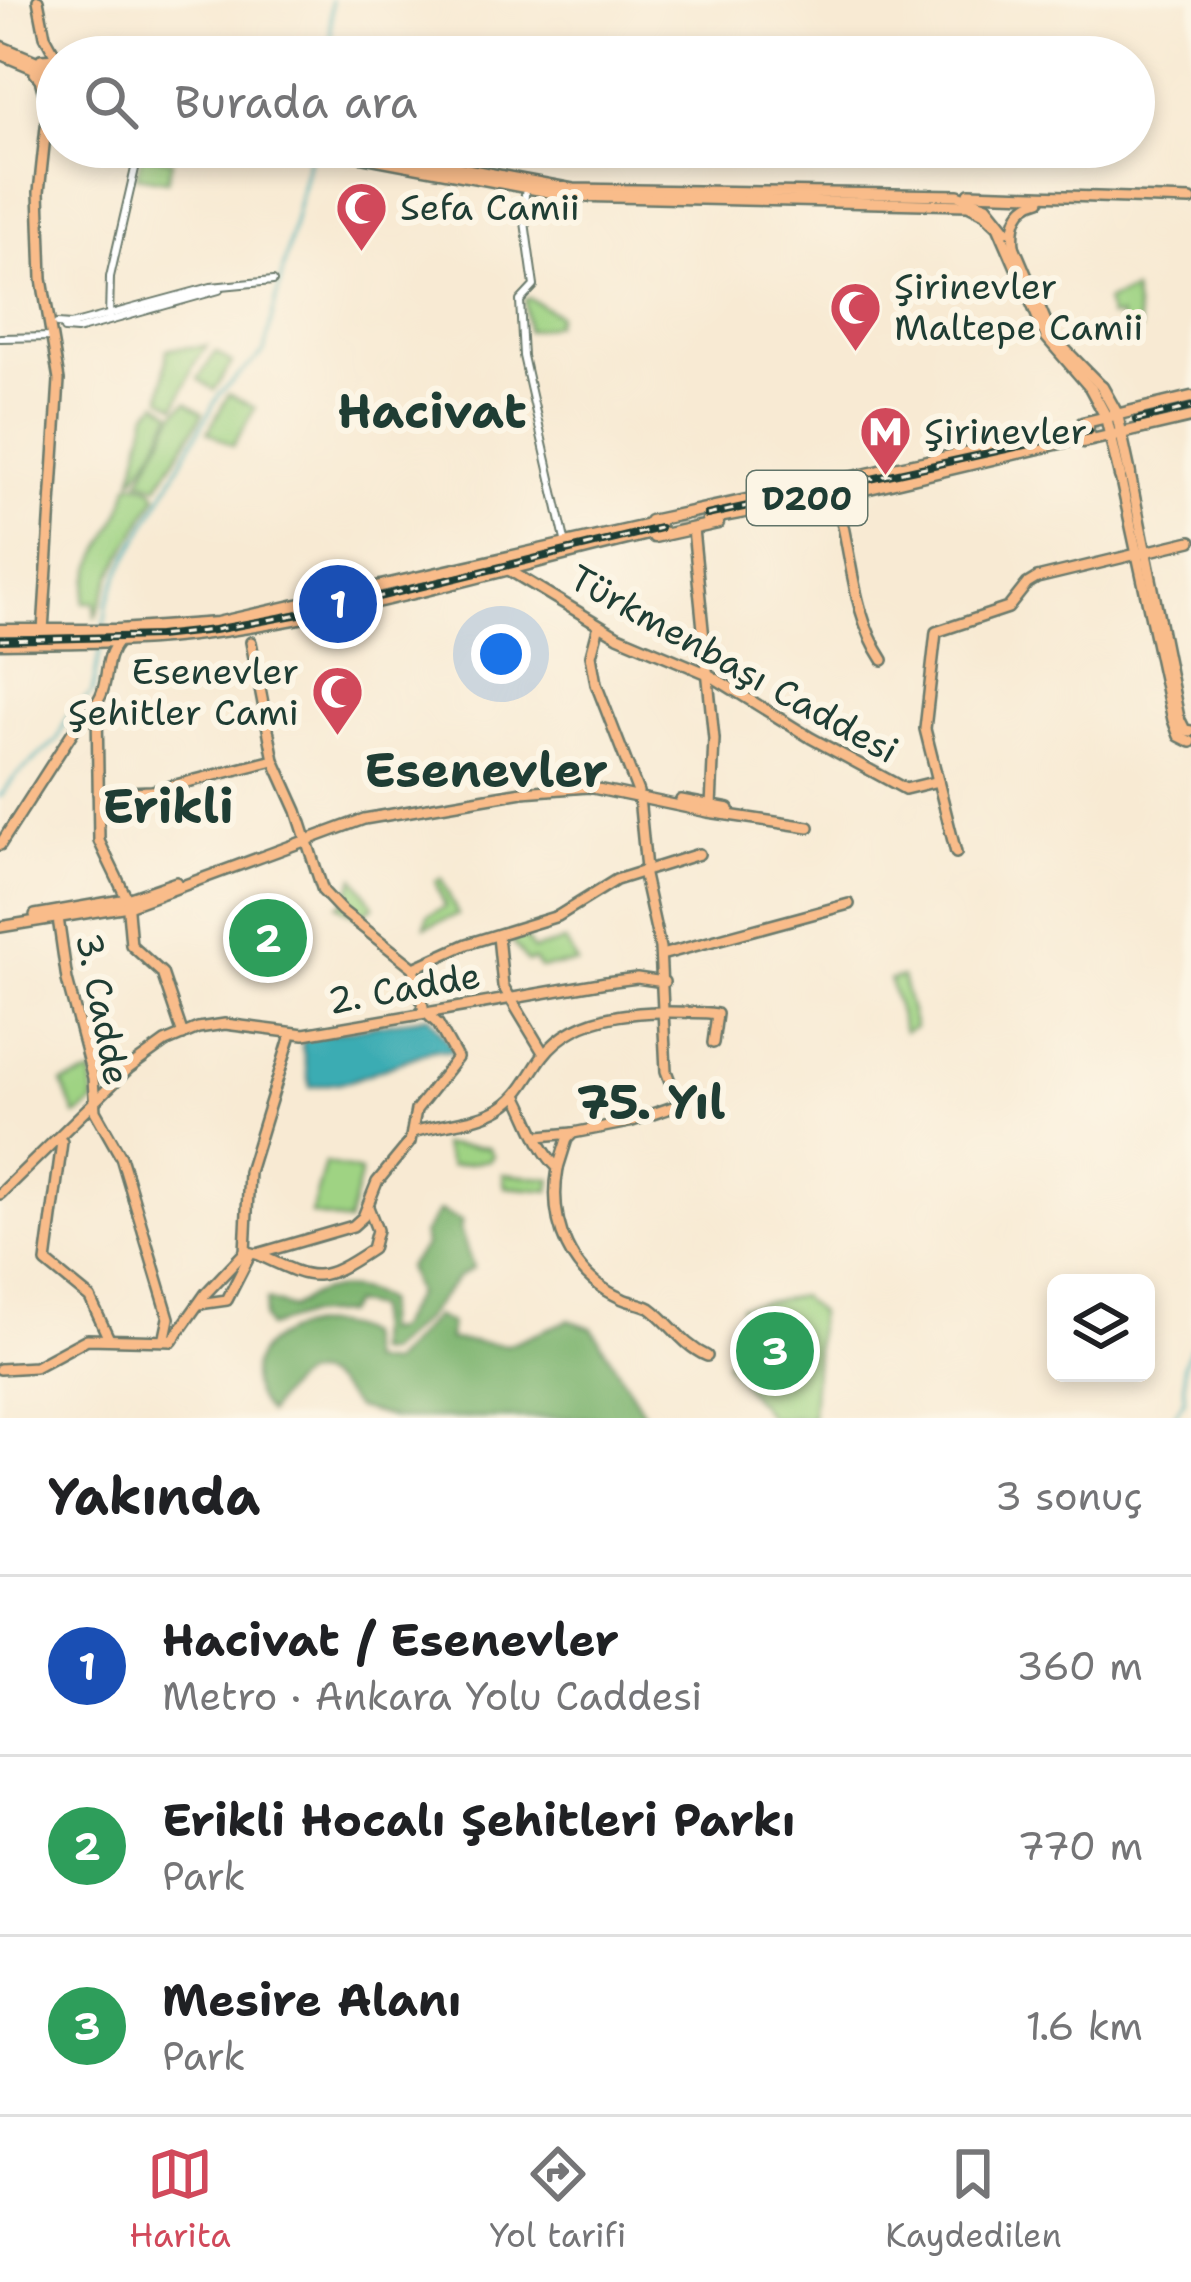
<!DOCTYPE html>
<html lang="tr">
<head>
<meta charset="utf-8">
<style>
	:root { --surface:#fff; --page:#f2f2f2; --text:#202124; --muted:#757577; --line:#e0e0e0; --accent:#d1495b }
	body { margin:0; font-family:"Shantell Sans",sans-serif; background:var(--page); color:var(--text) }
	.controls { position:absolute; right:36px; bottom:36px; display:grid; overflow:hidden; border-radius:18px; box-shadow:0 6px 18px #0003 }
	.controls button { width:108px; height:108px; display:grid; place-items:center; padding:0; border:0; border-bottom:3px solid var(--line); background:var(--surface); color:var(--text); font:60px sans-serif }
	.you { position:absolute; left:501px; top:654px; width:42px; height:42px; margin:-30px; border:9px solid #fff; border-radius:50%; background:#1a73e8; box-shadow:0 0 0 18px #1a73e833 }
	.badge { display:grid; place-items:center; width:78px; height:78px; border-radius:50%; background:var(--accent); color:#fff; font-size:39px; font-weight:700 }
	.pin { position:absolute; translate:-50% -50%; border:6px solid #fff; box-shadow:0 3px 12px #0006 }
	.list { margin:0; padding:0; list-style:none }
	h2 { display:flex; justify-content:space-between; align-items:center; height:156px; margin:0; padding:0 48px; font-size:51px }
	h2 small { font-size:39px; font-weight:400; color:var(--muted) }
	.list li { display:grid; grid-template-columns:78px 1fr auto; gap:36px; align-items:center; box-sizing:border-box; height:180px; padding:0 48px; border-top:3px solid var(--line) }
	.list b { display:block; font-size:45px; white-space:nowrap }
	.list p { margin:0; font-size:39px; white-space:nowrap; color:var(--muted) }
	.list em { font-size:39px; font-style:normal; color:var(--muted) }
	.icon { flex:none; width:66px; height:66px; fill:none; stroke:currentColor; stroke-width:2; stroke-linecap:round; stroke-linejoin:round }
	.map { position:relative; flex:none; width:1191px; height:1418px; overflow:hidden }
	.search { position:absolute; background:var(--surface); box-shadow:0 6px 18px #0003; left:36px; right:36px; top:36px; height:132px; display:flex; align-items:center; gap:30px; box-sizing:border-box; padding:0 42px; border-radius:66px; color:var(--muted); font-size:45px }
	.sheet { height:696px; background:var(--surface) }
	nav { display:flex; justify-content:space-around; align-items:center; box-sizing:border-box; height:168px; border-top:3px solid var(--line); background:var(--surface); font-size:33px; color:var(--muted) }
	nav a { display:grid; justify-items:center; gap:6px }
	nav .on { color:var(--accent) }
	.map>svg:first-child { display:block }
</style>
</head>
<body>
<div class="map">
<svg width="1191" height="1418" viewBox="0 0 1191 1418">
	<rect width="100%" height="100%" fill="#fcf5e5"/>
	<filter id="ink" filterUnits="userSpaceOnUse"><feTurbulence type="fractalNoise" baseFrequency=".00833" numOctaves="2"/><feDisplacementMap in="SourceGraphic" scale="24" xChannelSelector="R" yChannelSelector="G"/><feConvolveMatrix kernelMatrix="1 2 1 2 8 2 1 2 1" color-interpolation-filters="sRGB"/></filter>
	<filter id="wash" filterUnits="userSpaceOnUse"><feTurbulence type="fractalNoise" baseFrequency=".004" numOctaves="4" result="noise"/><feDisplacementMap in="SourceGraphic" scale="48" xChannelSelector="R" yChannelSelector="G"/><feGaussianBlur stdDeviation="2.7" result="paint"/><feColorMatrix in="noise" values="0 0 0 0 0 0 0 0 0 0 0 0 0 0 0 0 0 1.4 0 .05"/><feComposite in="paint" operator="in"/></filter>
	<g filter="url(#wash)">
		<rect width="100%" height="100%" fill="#f8ead3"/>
		<g fill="#9fd383" stroke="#5f885c" stroke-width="3">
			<polygon points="142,154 172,161 167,181 137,176"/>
			<polygon points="1133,291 1140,330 1122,333 1120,316 1110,317 1106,301"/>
			<polygon points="529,298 558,315 554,325 527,331 525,300"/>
			<polygon points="207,346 194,364 176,406 162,398 167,349"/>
			<polygon points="216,352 232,363 214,390 198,379"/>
			<polygon points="229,394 255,408 233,446 208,432"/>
			<polygon points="158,402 172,412 154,451 132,481 148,412"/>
			<path d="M187 402 203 413C189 439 173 461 158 486L140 480 176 412Z"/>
			<path d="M137 483 152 488 157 495 112 574 95 618V602H84C87 557 121 527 129 485Z"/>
			<polygon points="355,877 374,906 358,917 338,905 346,899"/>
			<polygon points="441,878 458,915 425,927 428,915 445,907 435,881"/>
			<polygon points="274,914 293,925 260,950 255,918"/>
			<polygon points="521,931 533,950 565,941 577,963 540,968 534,960 527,962 509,937"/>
			<polygon points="902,977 915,1027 904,1032 890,980"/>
			<polygon points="92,1074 94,1103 76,1116 62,1083"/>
			<polygon points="442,1145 488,1148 493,1155 490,1160 450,1166"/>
			<polygon points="325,1163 361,1172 348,1223 311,1214"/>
			<polygon points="503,1174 552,1179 550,1191 505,1187"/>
			<polygon points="800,1296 818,1313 812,1418 770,1418 726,1363 741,1338 741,1306"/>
		</g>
		<g fill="#7fb571" stroke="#4f7952" stroke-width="3">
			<path d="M439 1211 462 1221 460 1229 473 1268 458 1277 423 1320 386 1353 374 1352 375 1308 352 1303 345 1313 306 1315 268 1327 264 1318 267 1300 292 1308C321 1285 353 1282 385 1301L382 1331 395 1330 416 1293 407 1267 425 1246 423 1234Z"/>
			<path d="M435 1316 450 1324 449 1340 507 1345 569 1320 592 1328 647 1418H395L355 1408C319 1358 299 1366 268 1413 214 1349 311 1303 364 1335L368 1362 390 1364Z"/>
		</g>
		<polygon fill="#3aacb3" stroke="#2c7474" stroke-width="3" points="429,1016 456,1052 433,1050 350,1081 310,1087 302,1046 304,1038"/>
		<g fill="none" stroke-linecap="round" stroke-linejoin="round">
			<g stroke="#3aacb3" stroke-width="3">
				<polyline points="331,0 331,57"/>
				<polyline points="104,629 107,604 120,571 220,393 264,352 309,158"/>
				<polyline points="0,797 14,778 57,740 68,715 92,693 101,644"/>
				<polyline points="1173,1418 1185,1399 1184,1365 1191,1347"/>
			</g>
		</g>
	</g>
	<g filter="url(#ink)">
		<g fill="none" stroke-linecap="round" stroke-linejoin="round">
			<g stroke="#cdc7b3" stroke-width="10" stroke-dasharray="10 5" stroke-linecap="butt">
				<polyline points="1088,427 1136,417"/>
				<polyline points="676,527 708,519"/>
			</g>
			<defs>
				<g id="minor">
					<polyline points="525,194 524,215 534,286 520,301 523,356 565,540"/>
					<polyline points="109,318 110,277 140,147"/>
					<polyline points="57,324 71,325 211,287 273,281"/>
					<polyline points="64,329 77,330 219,290"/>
					<polyline points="0,338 52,337"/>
				</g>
				<g id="major">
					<polyline points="38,0 45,36 57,58 41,59 35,73 45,85 57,83"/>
					<polyline points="0,46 57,70"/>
					<polyline points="0,54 57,78"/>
					<polyline points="41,83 48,108 39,192 42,279 59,380 43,631"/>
					<polyline points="280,147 318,154"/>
					<polyline points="311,147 570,196 968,205 984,213 998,226 1046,337 1091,389"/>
					<polyline points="350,147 573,189 958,195 987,206 1007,231"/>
					<polyline points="969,193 1191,200"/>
					<polyline points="1014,246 1052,336 1102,387"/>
					<path d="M1014 247C1012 225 1016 206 1040 200"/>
					<polyline points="1130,474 1179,718 1185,730 1191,731"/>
					<polyline points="1120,476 1173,720 1179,736 1191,742"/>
					<path d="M836 497C852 551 851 612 883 660"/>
					<polyline points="693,529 714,739 711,807"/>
					<polyline points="507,569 618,636 708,674 811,738 905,789 938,781"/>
					<polyline points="599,625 591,655 596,684 638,792"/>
					<polyline points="97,706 99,841 127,899 131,945 162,973 183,1035"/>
					<polyline points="98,793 152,791 274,760"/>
					<polyline points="639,797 646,869"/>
					<polyline points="681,800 729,809"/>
					<path d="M0 845 81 719C118 691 97 664 119 641"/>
					<polyline points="956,853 925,729 936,632 1008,608 1027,584 1037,578 1191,541"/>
					<polyline points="35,915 127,899 176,882"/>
					<polyline points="58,918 67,980 93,1078 95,1111 121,1157 169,1318 165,1337 172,1341"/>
					<polyline points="0,927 128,906 364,819 522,792 588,787 708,812 809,827"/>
					<polyline points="498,936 503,986 544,1054"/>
					<polyline points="661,955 849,904"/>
					<polyline points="414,968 467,944 558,916 616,880 699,854"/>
					<path d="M517 1095C530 1119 538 1149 558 1168 548 1223 570 1276 623 1299 631 1303 642 1303 650 1308 671 1323 681 1344 707 1356"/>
					<path d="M413 1132C439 1124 471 1123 495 1111 520 1099 528 1076 543 1056 580 1007 656 1011 709 1013L717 1014 713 1043"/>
					<polyline points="539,1136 573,1133"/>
					<polyline points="62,1142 46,1262 90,1298 109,1339"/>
					<polyline points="558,1168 567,1139 573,1133 629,1122 679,1105 666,1071 660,948 643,871"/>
					<polyline points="0,1194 129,1068 165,1042 198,1028 225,1024 304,1034 606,982 637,978 664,982"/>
					<polyline points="245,1252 257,1254 353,1226 363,1217 377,1182 410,1142 416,1110 457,1058 438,1024 424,1011 414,968 341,910 323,891 297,811 274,760 251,642"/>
					<polyline points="245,1252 249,1172 290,1038"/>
					<path d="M257 1254C315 1281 318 1285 372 1249L377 1230 368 1207"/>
					<polyline points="199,1304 227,1300 251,1253"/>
					<polyline points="0,1369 35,1367 87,1339 172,1341 206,1293 245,1252"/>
				</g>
				<g id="highway">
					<polyline points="1102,387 1117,414 1130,474"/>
					<polyline points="1091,389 1106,417 1120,476"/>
					<polyline points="1082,423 1191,397"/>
					<polyline points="1083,442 1191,417"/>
					<polyline points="880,471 1088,427"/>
					<polyline points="708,519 861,490 1090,436"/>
					<polyline points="650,521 881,471"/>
					<polyline points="654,537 718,523"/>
					<polyline points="0,630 119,630 217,623 659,523"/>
					<path d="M0 643C61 642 123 643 184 636 345 618 503 568 661 531"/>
				</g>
			</defs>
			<use href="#minor" stroke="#6b7a6c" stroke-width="10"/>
			<use href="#major" stroke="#6b7a6c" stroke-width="14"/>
			<use href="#highway" stroke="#6b7a6c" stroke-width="15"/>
			<use href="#minor" stroke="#fff" stroke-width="6"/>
			<use href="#major" stroke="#f9bc8a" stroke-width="9"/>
			<use href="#highway" stroke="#f9bc8a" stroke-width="10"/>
			<defs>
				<g id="rail">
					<polyline points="1137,420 1191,407"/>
					<polyline points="707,515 1089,431"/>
					<polyline points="0,640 158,636 214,630 337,607 660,528"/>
				</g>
			</defs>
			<use href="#rail" stroke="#1f3d34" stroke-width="8"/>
			<use href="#rail" stroke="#fcf5e5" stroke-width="3" stroke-dasharray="9" stroke-linecap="butt"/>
		</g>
	</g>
	<defs>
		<symbol id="mosque-pin" viewBox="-11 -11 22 30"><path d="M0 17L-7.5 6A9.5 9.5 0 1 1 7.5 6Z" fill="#d1495b" stroke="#fcf5e5"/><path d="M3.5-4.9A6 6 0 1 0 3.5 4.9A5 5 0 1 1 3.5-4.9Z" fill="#fff"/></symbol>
		<symbol id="metro-pin" viewBox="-11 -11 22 30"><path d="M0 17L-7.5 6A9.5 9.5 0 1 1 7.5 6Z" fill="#d1495b" stroke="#fcf5e5"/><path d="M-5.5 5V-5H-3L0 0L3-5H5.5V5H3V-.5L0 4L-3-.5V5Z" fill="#fff"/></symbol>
	</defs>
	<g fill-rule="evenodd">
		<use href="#mosque-pin" x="332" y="178" width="59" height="81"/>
		<use href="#mosque-pin" x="826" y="278" width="59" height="81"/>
		<use href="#metro-pin" x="856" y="402" width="59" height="81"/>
		<use href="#mosque-pin" x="308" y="662" width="59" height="81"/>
	</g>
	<g text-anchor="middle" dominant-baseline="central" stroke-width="12" stroke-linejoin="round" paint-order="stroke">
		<rect fill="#fcf5e5" stroke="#617469" stroke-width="3" x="747" y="471" width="120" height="54" rx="9"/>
		<g font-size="33" font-weight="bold" fill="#1f3d34">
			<text x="807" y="498">D200</text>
		</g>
		<g font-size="36" fill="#1f3d34" stroke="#fcf5e5" text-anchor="start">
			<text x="400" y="207">Sefa Camii</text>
			<text x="894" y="286">Şirinevler<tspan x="894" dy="41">Maltepe Camii</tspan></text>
			<text x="924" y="431">Şirinevler</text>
			<text x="299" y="671" text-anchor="end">Esenevler<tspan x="299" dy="41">Şehitler Cami</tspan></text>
		</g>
		<g font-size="36" fill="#1f3d34" stroke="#fcf5e5">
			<text transform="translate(734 664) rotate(29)">Türkmenbaşı Caddesi</text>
			<text transform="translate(404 988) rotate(-10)">2. Cadde</text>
			<text transform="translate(103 1009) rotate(79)">3. Cadde</text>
		</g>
		<g font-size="48" font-weight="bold" fill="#1f3d34" stroke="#fcf5e5">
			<text x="432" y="411">Hacivat</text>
			<text x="486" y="770">Esenevler</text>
			<text x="168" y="806">Erikli</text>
			<text x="651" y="1102">75. Yıl</text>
		</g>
	</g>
</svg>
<div class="controls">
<button><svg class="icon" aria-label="layers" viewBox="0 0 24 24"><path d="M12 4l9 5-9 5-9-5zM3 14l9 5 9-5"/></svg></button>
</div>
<div class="you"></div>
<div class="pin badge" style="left:338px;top:604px;background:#1a4fb4">1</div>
<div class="pin badge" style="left:268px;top:938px;background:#2e9e5b">2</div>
<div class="pin badge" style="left:775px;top:1351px;background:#2e9e5b">3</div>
<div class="search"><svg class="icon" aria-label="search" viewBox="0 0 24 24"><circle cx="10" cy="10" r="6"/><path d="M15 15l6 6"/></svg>Burada ara</div>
</div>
<section class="sheet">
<h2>Yakında<small>3 sonuç</small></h2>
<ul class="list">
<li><span class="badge" style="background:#1a4fb4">1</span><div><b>Hacivat / Esenevler</b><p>Metro · Ankara Yolu Caddesi</p></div><em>360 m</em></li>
<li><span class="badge" style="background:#2e9e5b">2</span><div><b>Erikli Hocalı Şehitleri Parkı</b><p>Park</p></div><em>770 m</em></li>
<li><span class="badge" style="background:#2e9e5b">3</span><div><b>Mesire Alanı</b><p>Park</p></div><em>1.6 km</em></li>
</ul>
</section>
<nav>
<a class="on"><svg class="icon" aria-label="map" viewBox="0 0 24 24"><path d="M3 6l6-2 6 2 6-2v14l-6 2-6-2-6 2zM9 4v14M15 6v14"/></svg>Harita</a>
<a><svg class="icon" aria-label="directions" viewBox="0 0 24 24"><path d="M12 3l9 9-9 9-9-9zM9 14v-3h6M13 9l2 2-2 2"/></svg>Yol tarifi</a>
<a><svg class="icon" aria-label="saved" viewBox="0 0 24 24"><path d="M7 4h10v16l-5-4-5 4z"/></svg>Kaydedilen</a>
</nav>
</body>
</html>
